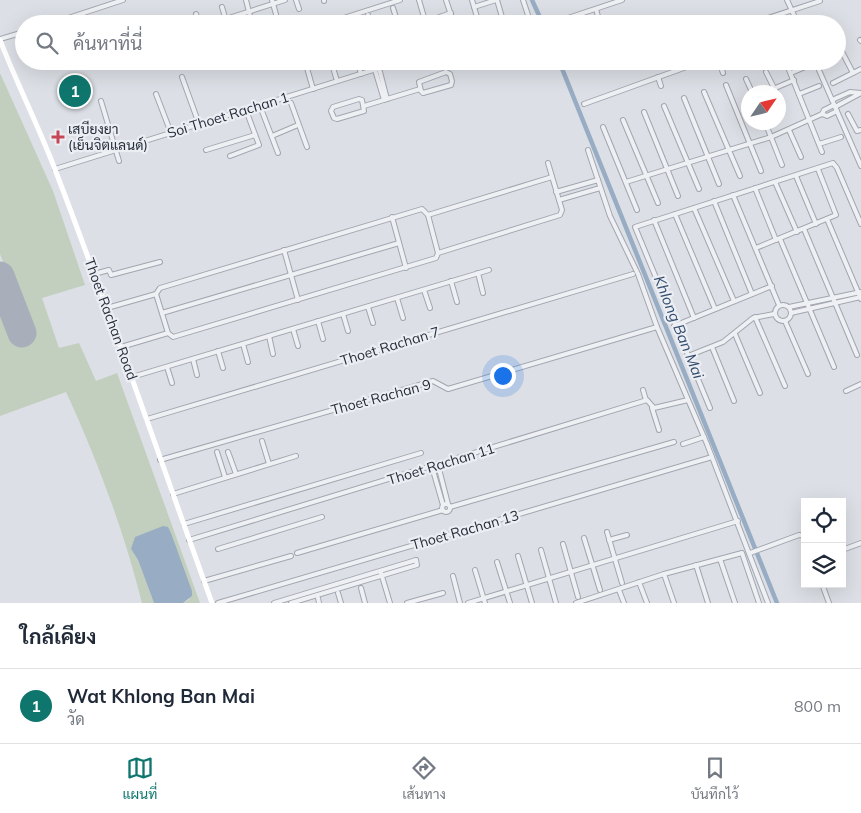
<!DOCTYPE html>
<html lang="th">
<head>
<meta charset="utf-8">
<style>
	:root { --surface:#fff; --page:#f6f6f7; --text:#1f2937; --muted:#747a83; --line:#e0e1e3; --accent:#0f766e }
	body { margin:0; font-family:Mulish,Sarabun,sans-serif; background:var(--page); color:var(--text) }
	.controls { position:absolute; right:15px; bottom:15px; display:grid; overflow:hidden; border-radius:0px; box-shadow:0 5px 20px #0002 }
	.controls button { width:45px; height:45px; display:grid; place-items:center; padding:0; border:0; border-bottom:1px solid var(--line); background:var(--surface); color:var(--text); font:25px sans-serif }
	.compass { position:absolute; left:741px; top:85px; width:45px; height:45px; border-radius:50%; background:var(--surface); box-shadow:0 5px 20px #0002; rotate:55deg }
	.you { position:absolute; left:502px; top:375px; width:18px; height:18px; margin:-12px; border:4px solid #fff; border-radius:50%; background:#1a73e8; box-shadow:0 0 0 8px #1a73e833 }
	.badge { display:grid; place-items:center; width:32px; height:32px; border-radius:50%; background:var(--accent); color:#fff; font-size:16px; font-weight:700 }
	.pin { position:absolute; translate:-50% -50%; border:2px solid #fff; box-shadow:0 1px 5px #0006 }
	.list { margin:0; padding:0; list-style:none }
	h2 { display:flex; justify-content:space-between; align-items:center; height:65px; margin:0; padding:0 20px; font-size:21px }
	h2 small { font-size:16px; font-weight:400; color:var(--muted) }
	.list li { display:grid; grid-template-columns:32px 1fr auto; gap:15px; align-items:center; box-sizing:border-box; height:75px; padding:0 20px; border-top:1px solid var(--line) }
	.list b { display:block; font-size:19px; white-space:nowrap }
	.list p { margin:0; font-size:16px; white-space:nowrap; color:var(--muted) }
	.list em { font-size:16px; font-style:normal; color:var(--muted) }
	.icon { flex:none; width:28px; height:28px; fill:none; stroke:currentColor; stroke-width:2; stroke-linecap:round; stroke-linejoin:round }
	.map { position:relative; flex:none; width:861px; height:603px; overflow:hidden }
	.search { position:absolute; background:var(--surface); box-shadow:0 5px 20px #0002; left:15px; right:15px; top:15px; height:55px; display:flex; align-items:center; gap:12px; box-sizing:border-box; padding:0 18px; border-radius:28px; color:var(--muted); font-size:19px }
	.sheet { height:140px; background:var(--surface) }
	nav { display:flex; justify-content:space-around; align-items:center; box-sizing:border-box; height:70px; border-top:1px solid var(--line); background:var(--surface); font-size:14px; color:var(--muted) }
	nav a { display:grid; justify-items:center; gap:2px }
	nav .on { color:var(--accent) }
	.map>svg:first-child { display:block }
</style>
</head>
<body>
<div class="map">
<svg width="861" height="603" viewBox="0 0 861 603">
	<rect width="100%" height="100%" fill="#dcdfe5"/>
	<path fill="#c2cfbe" d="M0 73 53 191 85 285 42 298 59 348 79 343 96 381 117 373 200 603H183L190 599 131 549 138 560 154 603H142C124 531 97 459 66 392L0 416V298L16 338 30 333 0 254Z"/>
	<polygon fill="#98adc4" points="163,526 168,527 171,533 192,591 192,596 183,603 154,603 138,560 131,549 135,537"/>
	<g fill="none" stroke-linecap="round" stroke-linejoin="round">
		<g stroke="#98adc4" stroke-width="4.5">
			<polyline points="532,0 543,24"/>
			<polyline points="559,61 777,603"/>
		</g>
		<polyline stroke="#a9afba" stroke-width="11" points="0,281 2,282"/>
		<polyline stroke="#a9afba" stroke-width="29" points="0,276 22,333"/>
		<defs>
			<g id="street">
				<polyline points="246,0 252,24"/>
				<polyline points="272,0 277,18"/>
				<polyline points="296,0 299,9"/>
				<polyline points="324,0 324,1"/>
				<polyline points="419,0 426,24"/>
				<polyline points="446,0 454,24"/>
				<polyline points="472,0 479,24"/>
				<polyline points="497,0 504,24"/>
				<polyline points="523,0 528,15"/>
				<polyline points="787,0 798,24"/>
				<polyline points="222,7 227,24"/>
				<polyline points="474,7 496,0"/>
				<polyline points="393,8 398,24"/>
				<polyline points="596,9 600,24"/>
				<polyline points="196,14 200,24"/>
				<polyline points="368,15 371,24"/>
				<polyline points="562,20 622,0"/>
				<polyline points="756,22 820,1"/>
				<polyline points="345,23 345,24"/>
				<polyline points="50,24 123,0"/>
				<polyline points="210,24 285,0"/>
				<polyline points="325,24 400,0"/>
				<polyline points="419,24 451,13"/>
				<polyline points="522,24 535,20"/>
				<polyline points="0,39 24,32"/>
				<polyline points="860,40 861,41"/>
				<polyline points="839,46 853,73"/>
				<polyline points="305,61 313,89"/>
				<polyline points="331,61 337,81"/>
				<polyline points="357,61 361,74"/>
				<polyline points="719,61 723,73"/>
				<polyline points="815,61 861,166"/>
				<polyline points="204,62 205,61"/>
				<polyline points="824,62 826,61"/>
				<polyline points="787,65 822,152"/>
				<polyline points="379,68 387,99"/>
				<polyline points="375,70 384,100"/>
				<polygon points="446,72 450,74 452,81 451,85 423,93 421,91 419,82"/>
				<polyline points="766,72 776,92"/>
				<polyline points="791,73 810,65"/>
				<polyline points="182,77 199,124"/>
				<polyline points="658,77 661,86"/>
				<polyline points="746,79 752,92"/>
				<polyline points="833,83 861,69"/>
				<polyline points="726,85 761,171"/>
				<polyline points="704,92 740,176"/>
				<polyline points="766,92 794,80"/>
				<polyline points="156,94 171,133"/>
				<polyline points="799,94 819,86"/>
				<polyline points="684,98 719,184"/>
				<polygon points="359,99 362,100 364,111 337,119 334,118 331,111 333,107"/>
				<polyline points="778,100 779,102"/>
				<polyline points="832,100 850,92 861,93 835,107"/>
				<polyline points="101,101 119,161"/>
				<polyline points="291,103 307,147"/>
				<polyline points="584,104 703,61"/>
				<polyline points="260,106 278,153"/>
				<polyline points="364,106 420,89"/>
				<polyline points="664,106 699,189"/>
				<polyline points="644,112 678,196"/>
				<polyline points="822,114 827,116 837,111"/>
				<polyline points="848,114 857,131 861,130"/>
				<polyline points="623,120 658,203"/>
				<polyline points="765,122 782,165"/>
				<polyline points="603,127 637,210"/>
				<polyline points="789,130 801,157"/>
				<polyline points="272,136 298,125"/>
				<polyline points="819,144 841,137"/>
				<polyline points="206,150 255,135"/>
				<polyline points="588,150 598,180"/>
				<polyline points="230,156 259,145 246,110"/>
				<polyline points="55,169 402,61"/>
				<polyline points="796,176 816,224"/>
				<polyline points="626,182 771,137 822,114 824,110 834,105"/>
				<polyline points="775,182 797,232"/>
				<polyline points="755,188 776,240"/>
				<polyline points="556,192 598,180 610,216 638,274 657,327 707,444 768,603"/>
				<polyline points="733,195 779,305"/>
				<polyline points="559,200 600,188"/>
				<polyline points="714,201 752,294"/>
				<polyline points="694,208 734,301"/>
				<polygon points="422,209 428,215 438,253 436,258 173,337 168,333 156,294 160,288"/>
				<polyline points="675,214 715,309"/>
				<polyline points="428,215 552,177"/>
				<polyline points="392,217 406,268"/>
				<polyline points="827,219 861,299"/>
				<polyline points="654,220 694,318"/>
				<polyline points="804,229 857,355"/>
				<polyline points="780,239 834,367"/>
				<polyline points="756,248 836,215 818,169"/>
				<polyline points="284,250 298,300"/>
				<polyline points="438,253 560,215 562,210 548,163"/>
				<polyline points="478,273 483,293"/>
				<polyline points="94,274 109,270 111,275 160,262"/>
				<polyline points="451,281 457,302"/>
				<polyline points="424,290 430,308"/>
				<polyline points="397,298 403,318"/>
				<circle cx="783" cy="313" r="8"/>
				<polyline points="368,307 373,323"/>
				<polyline points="789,307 861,292"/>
				<polyline points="107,308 156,294"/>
				<polyline points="162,313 399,243"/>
				<polyline points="791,313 861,297"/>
				<polyline points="343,314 348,331"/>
				<polyline points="755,317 785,386"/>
				<polyline points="318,321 323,339"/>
				<polyline points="785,321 808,374"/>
				<polyline points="674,326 772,286"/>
				<polyline points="293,329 298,346"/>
				<polyline points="735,334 760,393"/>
				<polyline points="269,336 273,354"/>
				<polyline points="243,344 248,362"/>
				<polyline points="121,347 168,333"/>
				<polyline points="712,347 734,401"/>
				<polyline points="218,351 223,368"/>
				<polyline points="688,356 723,342 753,318 774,314"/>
				<polyline points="193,359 197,375"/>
				<polyline points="167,367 172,383"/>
				<polyline points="132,377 489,270"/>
				<polyline points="643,390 646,400"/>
				<polyline points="846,391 861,384"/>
				<polyline points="652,408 659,430"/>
				<polyline points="710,408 635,227 833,163 837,168 861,224"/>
				<polyline points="147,419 633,274"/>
				<polyline points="262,441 269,464"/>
				<polyline points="683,444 704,437"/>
				<polyline points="217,452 225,477"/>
				<polyline points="228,452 236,474"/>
				<polyline points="160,460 433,381 448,389 657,327"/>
				<polyline points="438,465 448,504"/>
				<polyline points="432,467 443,505"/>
				<polyline points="173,494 296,456"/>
				<circle cx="446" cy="508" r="4"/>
				<polyline points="450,507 674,442"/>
				<polyline points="184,524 421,453"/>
				<polyline points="607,532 622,583"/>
				<polyline points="584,538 600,590"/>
				<polyline points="189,540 647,400 654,408 688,400"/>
				<polyline points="609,540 627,535"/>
				<polyline points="563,544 578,597"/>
				<polyline points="218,549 322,517"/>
				<polyline points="541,550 556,603"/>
				<polyline points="842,550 861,543"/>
				<polyline points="297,553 443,510"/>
				<polyline points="750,553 799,535 805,536"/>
				<polyline points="518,556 532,603"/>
				<polyline points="720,559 735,603"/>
				<polyline points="497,562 510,603"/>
				<polyline points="696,565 708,603"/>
				<polyline points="475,570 485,603"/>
				<polyline points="381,573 390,603"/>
				<polyline points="664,574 674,603"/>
				<polyline points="453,576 460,603"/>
				<polyline points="204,581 291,556"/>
				<polyline points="639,582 647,603"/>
				<polyline points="822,584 829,603"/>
				<polyline points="361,588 365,603"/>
				<polyline points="619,590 624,603"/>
				<polyline points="338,593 341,603"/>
				<polyline points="318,598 319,603"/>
				<polyline points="218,603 712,457"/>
				<polyline points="274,603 416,560"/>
				<polyline points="291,603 417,565 416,560"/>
				<polyline points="407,603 443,593"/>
				<polyline points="468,603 738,521"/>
				<polyline points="576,603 664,574 742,553 759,603"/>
			</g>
		</defs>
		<use href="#street" stroke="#a2a6af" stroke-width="6"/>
		<use href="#street" stroke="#eef0f4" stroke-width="4"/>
		<path stroke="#fff" stroke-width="5" d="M0 40C17 84 39 127 56 172 111 315 160 459 212 603"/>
	</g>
	<path fill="#c64656" stroke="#ebeef3" stroke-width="2" d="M55.5 129.5h5v5h5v5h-5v5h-5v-5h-5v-5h5z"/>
	<g text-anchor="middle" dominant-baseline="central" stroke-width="4.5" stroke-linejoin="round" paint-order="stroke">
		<g font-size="14" fill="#272e3b" stroke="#ebeef3">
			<text transform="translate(228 115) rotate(-17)">Soi Thoet Rachan 1</text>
			<text transform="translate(111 319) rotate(70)">Thoet Rachan Road</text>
			<text transform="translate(390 346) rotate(-17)">Thoet Rachan 7</text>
			<text transform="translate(381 397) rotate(-15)">Thoet Rachan 9</text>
			<text transform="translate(441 464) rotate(-17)">Thoet Rachan 11</text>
			<text transform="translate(465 530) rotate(-16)">Thoet Rachan 13</text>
		</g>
		<g font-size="14" fill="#272e3b" stroke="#ebeef3" text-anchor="start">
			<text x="68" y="129">เสบียงยา<tspan x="68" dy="16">(เย็นจิตแลนด์)</tspan></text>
		</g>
		<g font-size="15" font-style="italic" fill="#334b6c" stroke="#ebeef3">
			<text transform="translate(679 327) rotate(68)">Khlong Ban Mai</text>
		</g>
	</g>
</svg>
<div class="controls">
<button><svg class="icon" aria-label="locate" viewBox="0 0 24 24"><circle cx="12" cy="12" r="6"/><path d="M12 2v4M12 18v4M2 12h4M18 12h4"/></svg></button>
<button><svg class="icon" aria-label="layers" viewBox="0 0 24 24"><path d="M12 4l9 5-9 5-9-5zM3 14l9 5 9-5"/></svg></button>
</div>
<svg class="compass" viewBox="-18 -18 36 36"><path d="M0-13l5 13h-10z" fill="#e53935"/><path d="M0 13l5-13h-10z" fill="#747a83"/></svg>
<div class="you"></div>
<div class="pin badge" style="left:75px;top:91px">1</div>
<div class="search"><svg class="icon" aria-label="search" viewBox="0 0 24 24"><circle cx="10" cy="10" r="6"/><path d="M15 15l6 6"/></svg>ค้นหาที่นี่</div>
</div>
<section class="sheet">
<h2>ใกล้เคียง<small></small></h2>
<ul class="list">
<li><span class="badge">1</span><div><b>Wat Khlong Ban Mai</b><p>วัด</p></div><em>800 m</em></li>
</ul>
</section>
<nav>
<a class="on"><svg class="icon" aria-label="map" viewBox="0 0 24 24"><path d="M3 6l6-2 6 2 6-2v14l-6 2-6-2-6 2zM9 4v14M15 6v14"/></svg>แผนที่</a>
<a><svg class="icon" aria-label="directions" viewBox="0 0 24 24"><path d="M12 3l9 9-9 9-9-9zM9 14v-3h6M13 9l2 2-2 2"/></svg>เส้นทาง</a>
<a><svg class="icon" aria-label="saved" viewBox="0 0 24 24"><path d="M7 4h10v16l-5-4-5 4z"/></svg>บันทึกไว้</a>
</nav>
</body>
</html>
